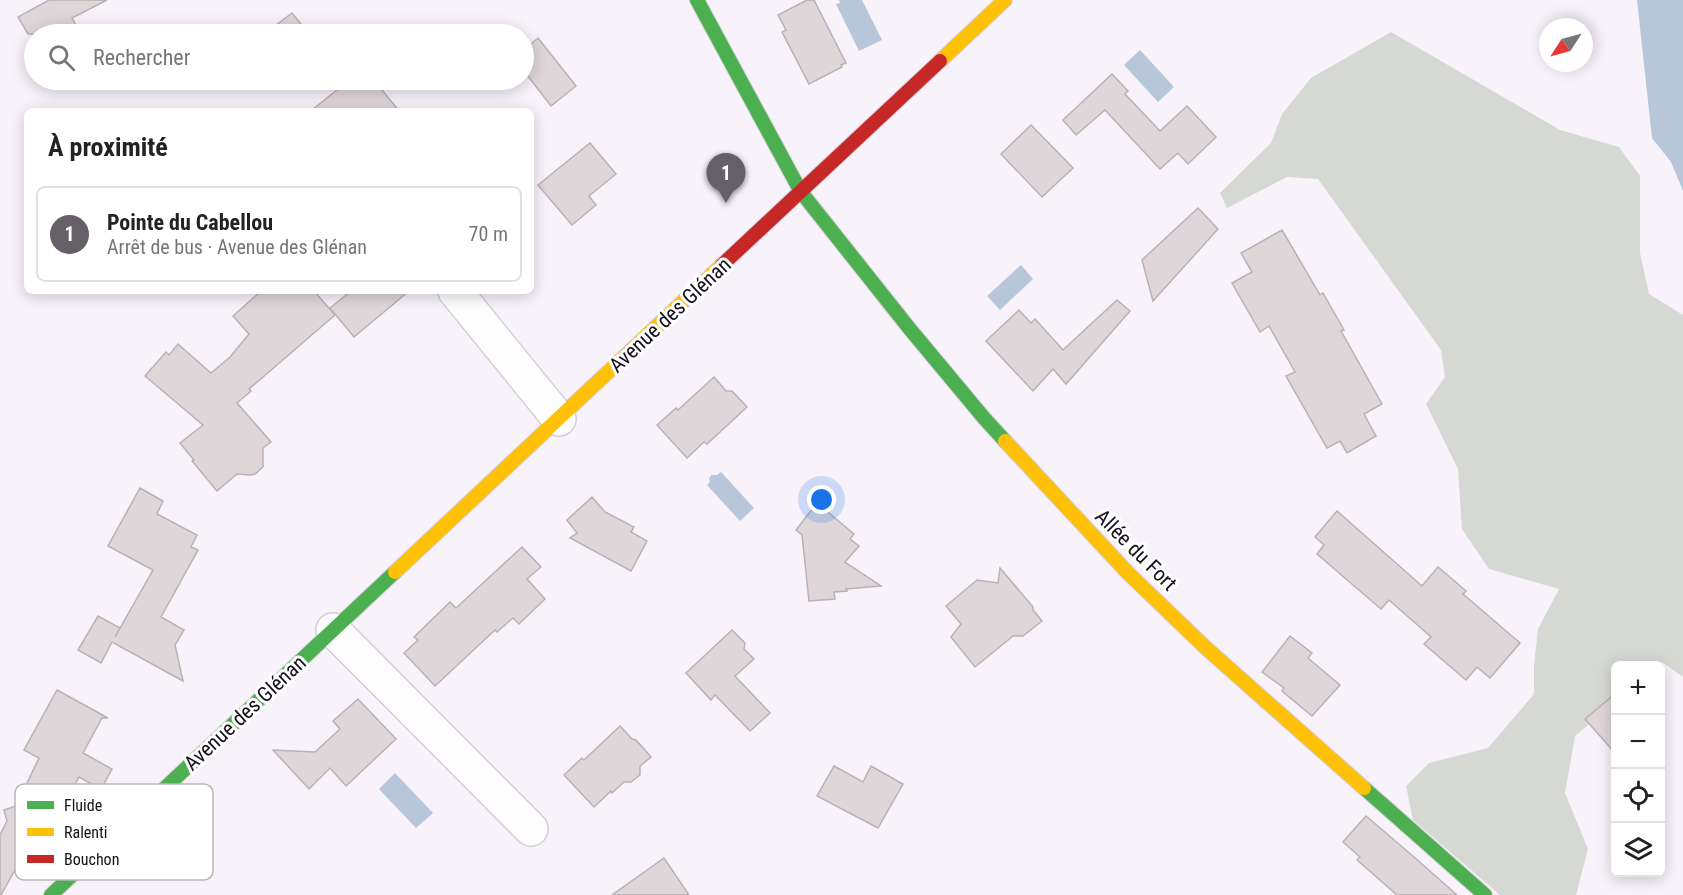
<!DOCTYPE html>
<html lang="fr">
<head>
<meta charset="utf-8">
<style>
	:root { --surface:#fff; --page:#f2f2f2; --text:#222; --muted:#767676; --line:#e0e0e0; --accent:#655f67 }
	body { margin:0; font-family:"Roboto Condensed",sans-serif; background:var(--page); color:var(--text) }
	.controls { position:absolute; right:18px; bottom:18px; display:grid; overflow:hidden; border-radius:9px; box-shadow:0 3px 15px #0003 }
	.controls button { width:54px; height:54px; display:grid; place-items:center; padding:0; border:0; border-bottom:2px solid var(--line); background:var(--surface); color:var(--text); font:30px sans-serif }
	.compass { position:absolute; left:1539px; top:18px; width:54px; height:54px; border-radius:50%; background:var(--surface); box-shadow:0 3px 15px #0003; rotate:234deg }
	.you { position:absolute; left:822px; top:500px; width:21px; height:21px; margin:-15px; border:4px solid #fff; border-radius:50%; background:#1a73e8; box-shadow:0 0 0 9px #1a73e833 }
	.badge { display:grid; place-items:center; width:39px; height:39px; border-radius:50%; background:var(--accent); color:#fff; font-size:20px; font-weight:700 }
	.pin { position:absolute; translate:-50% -50px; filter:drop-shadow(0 2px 3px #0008) }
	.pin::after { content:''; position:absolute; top:32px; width:21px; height:18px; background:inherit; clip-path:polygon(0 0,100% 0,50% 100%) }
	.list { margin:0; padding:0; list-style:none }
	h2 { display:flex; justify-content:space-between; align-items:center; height:78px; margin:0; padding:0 24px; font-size:26px }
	h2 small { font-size:20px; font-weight:400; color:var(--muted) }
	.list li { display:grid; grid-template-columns:39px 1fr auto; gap:18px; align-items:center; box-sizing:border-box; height:96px; margin:0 12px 12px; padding:0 12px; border:2px solid var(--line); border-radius:9px }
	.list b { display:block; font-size:22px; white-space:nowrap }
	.list p { margin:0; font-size:20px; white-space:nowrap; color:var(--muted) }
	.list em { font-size:20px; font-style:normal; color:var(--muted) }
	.icon { flex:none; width:33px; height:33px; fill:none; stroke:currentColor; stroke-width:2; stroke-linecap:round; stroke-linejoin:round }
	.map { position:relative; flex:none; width:1683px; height:895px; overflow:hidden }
	.search { position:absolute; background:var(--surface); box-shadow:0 3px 15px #0003; left:24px; top:24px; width:510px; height:66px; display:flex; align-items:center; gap:15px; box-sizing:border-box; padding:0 21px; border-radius:33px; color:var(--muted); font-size:22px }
	.panel { position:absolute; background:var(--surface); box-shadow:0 3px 15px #0003; left:24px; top:108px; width:510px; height:186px; border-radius:9px }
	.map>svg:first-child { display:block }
</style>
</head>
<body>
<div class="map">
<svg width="1683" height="895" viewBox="0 0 1683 895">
	<rect width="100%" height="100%" fill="#f8f2fa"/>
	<polygon fill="#d6d9d3" points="1391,32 1560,130 1619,147 1640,176 1640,253 1649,294 1683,315 1683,677 1662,662 1658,665 1616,666 1615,702 1575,736 1565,793 1588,849 1576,895 1500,895 1413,820 1406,786 1429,763 1488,748 1534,694 1534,665 1538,629 1559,589 1489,569 1462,529 1458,469 1426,404 1445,377 1441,350 1318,179 1287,177 1227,208 1220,193 1271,143 1282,114 1311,78"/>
	<g fill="#b8c6da">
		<polygon points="839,0 862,0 882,40 859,51 836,4 840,3"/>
		<polygon points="1637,0 1683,0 1683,191 1671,162 1652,138"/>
		<polygon points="1140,50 1174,87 1158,102 1124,65"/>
		<polygon points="1021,265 1033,279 1000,310 987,296"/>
		<polygon points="721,472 754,508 740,521 707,485 710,482 709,479 711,475 717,475"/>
		<polygon points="395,773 433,813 416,828 379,789"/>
	</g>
	<g fill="#dfd6d9" stroke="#b9b1b4" stroke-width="1.5">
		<polygon points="49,0 107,0 72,18 81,34 28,34 18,17"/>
		<polygon points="807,0 814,0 846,63 841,65 842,67 809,84 782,32 786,30 778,15"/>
		<polygon points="292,13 309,34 262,34 266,31 267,32"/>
		<polygon points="538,38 576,86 551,106 524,71 524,50"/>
		<polygon points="1112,74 1128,91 1125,94 1160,131 1187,106 1216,137 1188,164 1178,153 1160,169 1105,110 1076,135 1063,120"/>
		<polygon points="349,80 374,80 399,111 311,111"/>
		<polygon points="1031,125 1073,168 1042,197 1001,154"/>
		<polygon points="590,143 616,174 589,196 596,205 572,225 538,185"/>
		<polygon points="1198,208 1218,229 1153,301 1142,260"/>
		<polygon points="1282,230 1320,295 1323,293 1344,330 1341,331 1382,404 1364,414 1376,436 1347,453 1340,441 1327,448 1286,376 1295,372 1269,326 1260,332 1232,283 1252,272 1241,253"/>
		<polygon points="261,291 314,291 335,315 249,389 251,391 237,403 271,442 263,448 263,467 255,474 250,475 237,474 217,491 192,461 194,460 180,443 203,425 145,376 166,352 169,355 178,344 211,373 230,357 249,334 233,316"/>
		<polygon points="351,291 409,291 354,337 330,308"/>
		<polygon points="1117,300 1130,311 1066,384 1053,369 1033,391 986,341 1019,310 1031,323 1035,319 1063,350"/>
		<polygon points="714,377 726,391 732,391 747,407 707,444 704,442 687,458 657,425 676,408 678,410"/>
		<polygon points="140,488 163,501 157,514 197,535 191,547 198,550 161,617 184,630 175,645 183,681 112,642 101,663 78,650 98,616 120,628 115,637 153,570 108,546"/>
		<polygon points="592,497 605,512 634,527 631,532 647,541 631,571 570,538 577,533 567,520"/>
		<polygon points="817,503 854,534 850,539 859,546 845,562 881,586 846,589 847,591 834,592 835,599 809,601 802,535 796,530"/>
		<polygon points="1337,511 1422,586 1438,567 1466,591 1463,594 1520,643 1490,678 1477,667 1466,680 1424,644 1431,637 1389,600 1381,609 1317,554 1324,545 1315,537"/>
		<polygon points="522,547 541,567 527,579 545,599 519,624 513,618 497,632 495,630 435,686 404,653 418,640 414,637 450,602 456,608"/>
		<polygon points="1000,568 1033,607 1033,610 1042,621 1023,636 1013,636 975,667 951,637 961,624 946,606 977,580 998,583"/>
		<polygon points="732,630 745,643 744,649 754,659 735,676 770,713 750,731 715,695 711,700 686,673"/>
		<polygon points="1290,636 1312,653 1308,658 1340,685 1312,716 1282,691 1284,688 1262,672"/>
		<polygon points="57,690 108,718 102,718 83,753 112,769 101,789 79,777 56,820 51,817 29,857 24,854 1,895 0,895 0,835 7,821 4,810 16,806 39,758 24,750"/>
		<polygon points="1616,693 1616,754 1585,719"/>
		<polygon points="358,699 396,739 346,786 330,768 309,789 273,750 315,752 340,729 333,721"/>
		<polygon points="620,726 632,739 636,740 651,757 640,766 640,775 631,782 624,782 612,793 611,791 594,807 564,775 582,758 584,760"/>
		<polygon points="834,766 863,782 871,766 903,784 878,828 817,796"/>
		<polygon points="1366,816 1414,857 1457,895 1397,895 1357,860 1360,857 1343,842"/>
		<polygon points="664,858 689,895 612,895"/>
	</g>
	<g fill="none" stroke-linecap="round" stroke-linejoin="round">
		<defs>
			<g id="street">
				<polyline points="455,291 559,419"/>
				<polyline points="333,630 531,829"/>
			</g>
			<g id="fast">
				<polyline points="697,0 801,192 909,328 984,418 1005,441"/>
				<polyline points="1364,788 1485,895"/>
				<polyline points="51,895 395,572"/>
			</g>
			<g id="slow">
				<polyline points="940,61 1005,0"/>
				<polyline points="1005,441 1128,573 1206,648 1364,788"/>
				<polyline points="395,572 722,265"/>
			</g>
			<polyline id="jam" points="722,265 940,61"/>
		</defs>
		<use href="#street" stroke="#d4ced6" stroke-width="36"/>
		<use href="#fast" stroke="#d4ced6" stroke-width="16"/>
		<use href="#slow" stroke="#d4ced6" stroke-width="16"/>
		<use href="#jam" stroke="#d4ced6" stroke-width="16"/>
		<use href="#street" stroke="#fefdfe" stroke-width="33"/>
		<use href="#fast" stroke="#4caf50" stroke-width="14"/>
		<use href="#slow" stroke="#ffc107" stroke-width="14"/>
		<use href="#jam" stroke="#c62828" stroke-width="14"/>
	</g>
	<g text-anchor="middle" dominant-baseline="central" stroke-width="6" stroke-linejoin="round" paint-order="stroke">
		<g font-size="21" fill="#161018" stroke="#fff">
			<text transform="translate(670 315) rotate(-43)">Avenue des Glénan</text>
			<text transform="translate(1136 550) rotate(45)">Allée du Fort</text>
			<text transform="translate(245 713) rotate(-43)">Avenue des Glénan</text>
		</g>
	</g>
	<rect x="15" y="784" width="198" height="96" rx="9" fill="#fff" stroke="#b9b7ba" stroke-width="1.5"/>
	<rect x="27" y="801" width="27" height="8" fill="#4caf50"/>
	<rect x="27" y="828" width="27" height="8" fill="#ffc107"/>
	<rect x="27" y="855" width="27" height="8" fill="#c62828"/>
	<g font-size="16" fill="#161018">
		<text x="64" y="811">Fluide</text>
		<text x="64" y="838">Ralenti</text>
		<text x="64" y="865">Bouchon</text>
	</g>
</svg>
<div class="controls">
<button>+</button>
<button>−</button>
<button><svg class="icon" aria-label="locate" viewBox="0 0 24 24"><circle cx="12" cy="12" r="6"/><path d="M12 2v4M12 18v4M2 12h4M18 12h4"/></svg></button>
<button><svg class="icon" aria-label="layers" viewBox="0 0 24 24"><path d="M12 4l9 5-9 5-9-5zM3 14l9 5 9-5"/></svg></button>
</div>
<svg class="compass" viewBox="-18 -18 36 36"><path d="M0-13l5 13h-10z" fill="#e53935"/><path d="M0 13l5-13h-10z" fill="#767676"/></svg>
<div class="you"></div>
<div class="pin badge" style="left:726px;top:203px">1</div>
<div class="search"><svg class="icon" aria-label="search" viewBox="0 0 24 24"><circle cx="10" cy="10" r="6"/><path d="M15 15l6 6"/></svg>Rechercher</div>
<section class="panel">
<h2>À proximité<small></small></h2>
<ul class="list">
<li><span class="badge">1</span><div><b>Pointe du Cabellou</b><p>Arrêt de bus · Avenue des Glénan</p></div><em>70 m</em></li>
</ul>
</section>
</div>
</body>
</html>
